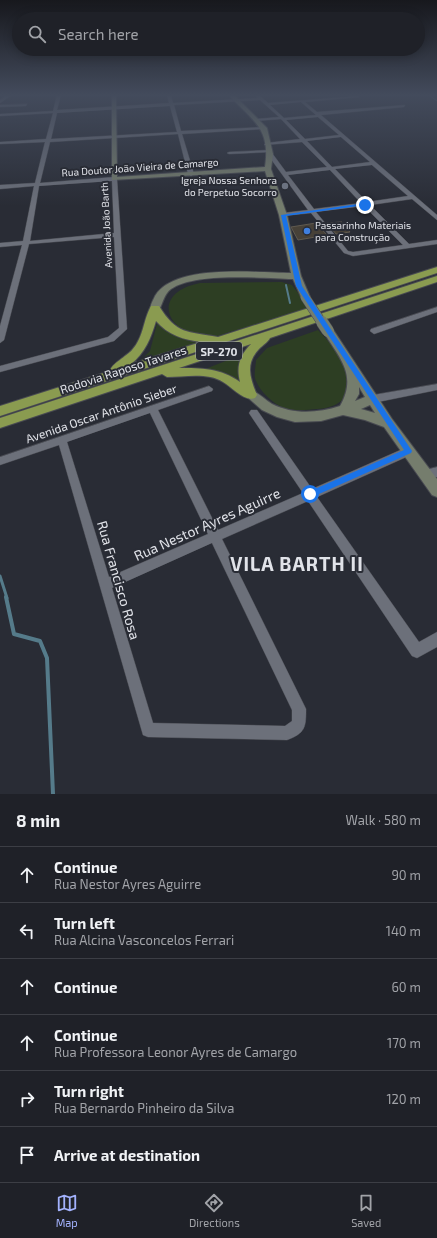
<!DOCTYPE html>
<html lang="en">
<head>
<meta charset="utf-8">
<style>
	:root { --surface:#1f2128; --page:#2c2e34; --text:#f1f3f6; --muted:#a1a3a8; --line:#3c3e45; --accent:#a3b2fd }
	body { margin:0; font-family:"Exo 2",sans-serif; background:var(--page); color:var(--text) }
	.stop { position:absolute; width:12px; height:12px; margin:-9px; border:3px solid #1a73e8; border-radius:50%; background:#fff }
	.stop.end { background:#1a73e8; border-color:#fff; box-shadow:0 1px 4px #0008 }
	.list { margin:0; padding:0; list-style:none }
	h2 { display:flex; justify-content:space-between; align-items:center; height:52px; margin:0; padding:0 16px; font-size:17px }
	h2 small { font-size:13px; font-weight:400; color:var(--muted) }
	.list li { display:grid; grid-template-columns:26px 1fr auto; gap:12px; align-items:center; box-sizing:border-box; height:56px; padding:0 16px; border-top:1px solid var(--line) }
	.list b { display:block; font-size:15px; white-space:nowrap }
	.list p { margin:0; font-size:13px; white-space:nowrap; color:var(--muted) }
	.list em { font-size:13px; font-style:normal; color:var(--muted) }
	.icon { flex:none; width:22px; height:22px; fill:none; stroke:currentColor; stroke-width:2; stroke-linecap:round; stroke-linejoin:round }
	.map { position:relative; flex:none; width:437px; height:794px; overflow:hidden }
	.search { position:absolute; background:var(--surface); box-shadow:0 2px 10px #0003; left:12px; right:12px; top:12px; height:44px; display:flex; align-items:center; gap:10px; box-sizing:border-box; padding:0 14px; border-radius:22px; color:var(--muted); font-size:15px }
	.sheet { height:388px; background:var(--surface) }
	nav { display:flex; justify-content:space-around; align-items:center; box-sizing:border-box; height:56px; border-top:1px solid var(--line); background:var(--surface); font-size:11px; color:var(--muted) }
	nav a { display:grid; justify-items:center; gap:2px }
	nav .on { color:var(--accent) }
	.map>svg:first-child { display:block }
</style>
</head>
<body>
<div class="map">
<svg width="437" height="794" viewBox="0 0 437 794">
	<rect width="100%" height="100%" fill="#292c35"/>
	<g fill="#2d3e23">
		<path d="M282 282 292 285 310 308C284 317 259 324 233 331 226 333 217 337 210 337 166 336 149 293 200 283Z"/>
		<polygon points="158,320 169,332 205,345 139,362 150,351"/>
		<path d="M318 330C327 340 339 351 344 364 356 390 346 407 317 409 307 410 293 411 284 408 273 404 260 391 256 381 253 376 256 366 256 360L267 348Z"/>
		<polygon points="246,353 246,388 200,371"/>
	</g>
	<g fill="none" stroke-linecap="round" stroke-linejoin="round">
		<polyline stroke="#557b8a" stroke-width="1" points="429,95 437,101"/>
		<polyline stroke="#557b8a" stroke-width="2" points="286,285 290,303"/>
		<polyline stroke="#557b8a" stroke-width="3" points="0,576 7,598"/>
		<polyline stroke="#557b8a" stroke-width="4" points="6,597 14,634 40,641 47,658 53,794"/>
	</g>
	<g fill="#474138" stroke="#605a50">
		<polygon points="342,222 350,232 336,234 327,223"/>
		<polygon points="316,223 327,235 298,240 291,227"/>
	</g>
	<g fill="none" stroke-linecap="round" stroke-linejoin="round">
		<defs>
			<g id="minor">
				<polygon points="7,95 12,95 0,103 0,100"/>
				<path d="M57 95H61L57 110 169 103 167 95H171L173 103 258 98 255 95H259L268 103 358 96 360 97 305 102 317 112 405 105 404 107 321 115 437 215V220L412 199 370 205 409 244 437 240V244L353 256 344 253 311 213 281 216V214L283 213 308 210 268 155V153H272L286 172 327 167 302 142 264 145 266 143 300 139 281 119 255 121 256 119 279 117 260 100 174 105 181 131 264 127 266 128 264 129 182 134 194 174 191 176 188 174 178 134 50 142 40 183 114 177 117 179 127 329 114 341 0 372V366L108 337 119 328 114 237 29 244 4 340 0 343V326L22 245 0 247V243L23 241 34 186 0 189V185L35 183 45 142 0 144V142L46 139 53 113 0 116V114L53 111ZM301 102 316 115 284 118 270 105ZM170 106 177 132 51 139 57 113ZM318 117 339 135 305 139 286 120ZM341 137 370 162 332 167 307 141ZM372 165 408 196 367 202 335 169ZM330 170 361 203 314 209 288 175ZM112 181 114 233 30 241 39 186ZM364 206 403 245 353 252 348 251 316 212Z"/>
				<polygon points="27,104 26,106 0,107 0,105"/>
				<polygon points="269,150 271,150 271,152 229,154 227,153 229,152"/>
				<polygon points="437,307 437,312 377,333 374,334 370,331 371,329"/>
				<polygon points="437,384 437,390 373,403 370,401 368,399 370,397 373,395"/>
				<path d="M209 386 213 389 212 391 158 410 218 530 303 493 251 416 249 413 251 410H257L312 489 405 448 409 447 413 448 414 451 413 454 317 497 419 642 437 632V647L417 658 412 656 308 501 222 539 306 709C306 728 305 733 287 740L148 737 143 735 59 445 0 465V457ZM150 413 208 534 109 577 67 442ZM212 543 292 710V721L285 726 153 723 112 588Z"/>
				<polygon points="437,467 437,477 425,479 421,477 420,474 421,471"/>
			</g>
			<g id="secondary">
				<path d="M112 95H116L117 177 265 167C271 127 252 121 229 95H234L267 128 273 154 271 169 287 215 301 276 310 297 308 299H302L293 279C263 278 195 272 171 289 164 294 163 303 159 310H151C149 306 153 301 155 296 175 263 257 273 291 273L279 215 265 171 112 180Z"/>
				<path d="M328 327 332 328 392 419 437 479V497L432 495 384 427 365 420 343 415 321 421 295 422 277 417 262 410 245 395 247 392 251 390C259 393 265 400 272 404 294 415 318 413 340 406 358 374 339 358 323 331ZM359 387 365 397 355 401 359 394ZM370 405 375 413 361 409Z"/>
			</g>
			<g id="motorway">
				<path d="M437 267V273L0 416V406L110 371C111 364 127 356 132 350 144 337 143 320 151 306H159C177 335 187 331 218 337ZM156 321C168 335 184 340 201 342L131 364C145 353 151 338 156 321Z"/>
				<path d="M437 276V282L270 338C268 342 263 345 259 349 245 364 250 378 257 395L255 398C244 402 232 387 223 382 208 372 184 377 167 377L162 374 0 428V418ZM251 344C240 355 236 366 240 382 221 368 201 368 179 368Z"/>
			</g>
		</defs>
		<use href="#minor" stroke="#484a51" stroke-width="1"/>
		<use href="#secondary" stroke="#484a51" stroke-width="2"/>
		<use href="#motorway" stroke="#484a51" stroke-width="2"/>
		<use href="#minor" fill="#6c707a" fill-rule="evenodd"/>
		<use href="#secondary" fill="#757d6d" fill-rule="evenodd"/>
		<use href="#motorway" fill="#8a9b50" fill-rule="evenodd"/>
		<defs>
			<polyline id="secondary-bridge-far1" points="305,297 322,323"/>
			<polyline id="secondary-bridge" points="322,322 328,331"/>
		</defs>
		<use href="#secondary-bridge-far1" stroke="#484a51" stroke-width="10" stroke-linecap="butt"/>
		<use href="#secondary-bridge" stroke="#484a51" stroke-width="13" stroke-linecap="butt"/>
		<use href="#secondary-bridge-far1" stroke="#757d6d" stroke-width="9"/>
		<use href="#secondary-bridge" stroke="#757d6d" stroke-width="12"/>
	</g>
	<linearGradient id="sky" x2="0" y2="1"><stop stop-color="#17181d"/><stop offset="0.46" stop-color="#434b5c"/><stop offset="1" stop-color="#434b5c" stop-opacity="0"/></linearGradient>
	<rect width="437" height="206" fill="url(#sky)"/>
	<polygon fill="#1a73e8" points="365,203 366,205 286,216 302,286 412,451 411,453 310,498 308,497 308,492 404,450 296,286 281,215"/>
	<circle fill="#6b7280" stroke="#292c35" stroke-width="1.5" cx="285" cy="186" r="4"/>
	<circle fill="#3f7fe0" stroke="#292c35" stroke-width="1.5" cx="307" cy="231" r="4"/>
	<g text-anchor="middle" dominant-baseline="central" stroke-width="4" stroke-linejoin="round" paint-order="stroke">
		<g font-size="10" fill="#e1e3e9" stroke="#292c35">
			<text transform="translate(140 167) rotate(-4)">Rua Doutor João Vieira de Camargo</text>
			<text transform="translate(106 225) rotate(-93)">Avenida João Barth</text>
		</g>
		<g font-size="10" fill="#e1e3e9" stroke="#292c35" text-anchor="end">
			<text x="277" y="180">Igreja Nossa Senhora<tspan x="277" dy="12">do Perpetuo Socorro</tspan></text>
			<text x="315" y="225" text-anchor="start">Passarinho Materiais<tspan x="315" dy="12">para Construção</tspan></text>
		</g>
		<rect fill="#292c35" stroke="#aaacb3" stroke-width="1" x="196" y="342" width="46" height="18" rx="3"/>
		<g font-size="11" font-weight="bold" fill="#e1e3e9">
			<text x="219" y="351">SP-270</text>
		</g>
		<g font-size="12" fill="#e1e3e9" stroke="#292c35">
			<text transform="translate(123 369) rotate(-18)">Rodovia Raposo Tavares</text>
			<text transform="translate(101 413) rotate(-19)">Avenida Oscar Antônio Sieber</text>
		</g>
		<g font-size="14" fill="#e1e3e9" stroke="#292c35">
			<text transform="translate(207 524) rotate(-24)">Rua Nestor Ayres Aguirre</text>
			<text transform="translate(119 580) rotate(74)">Rua Francisco Rosa</text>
		</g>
		<g font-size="19" font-weight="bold" letter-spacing="1" fill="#e1e3e9" stroke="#292c35">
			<text x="297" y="563">VILA BARTH II</text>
		</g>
	</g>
</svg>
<div class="stop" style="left:310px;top:494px"></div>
<div class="stop end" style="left:365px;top:205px"></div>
<div class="search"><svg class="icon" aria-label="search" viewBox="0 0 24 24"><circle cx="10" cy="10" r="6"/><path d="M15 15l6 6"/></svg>Search here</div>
</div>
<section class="sheet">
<h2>8 min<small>Walk · 580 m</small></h2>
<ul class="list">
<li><svg class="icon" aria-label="ahead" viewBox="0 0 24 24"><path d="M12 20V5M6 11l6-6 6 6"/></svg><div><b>Continue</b><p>Rua Nestor Ayres Aguirre</p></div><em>90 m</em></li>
<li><svg class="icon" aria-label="left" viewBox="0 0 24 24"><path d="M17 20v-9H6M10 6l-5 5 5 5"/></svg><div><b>Turn left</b><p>Rua Alcina Vasconcelos Ferrari</p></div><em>140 m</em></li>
<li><svg class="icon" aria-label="ahead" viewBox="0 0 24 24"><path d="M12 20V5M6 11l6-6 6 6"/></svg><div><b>Continue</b></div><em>60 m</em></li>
<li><svg class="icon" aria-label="ahead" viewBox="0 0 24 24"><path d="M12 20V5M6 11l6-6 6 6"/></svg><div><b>Continue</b><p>Rua Professora Leonor Ayres de Camargo</p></div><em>170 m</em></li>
<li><svg class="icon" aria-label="right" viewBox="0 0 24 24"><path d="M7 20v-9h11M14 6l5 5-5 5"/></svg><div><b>Turn right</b><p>Rua Bernardo Pinheiro da Silva</p></div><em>120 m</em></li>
<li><svg class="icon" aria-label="arrive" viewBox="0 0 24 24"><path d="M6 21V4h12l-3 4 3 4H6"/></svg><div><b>Arrive at destination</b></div></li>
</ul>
</section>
<nav>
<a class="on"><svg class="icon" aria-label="map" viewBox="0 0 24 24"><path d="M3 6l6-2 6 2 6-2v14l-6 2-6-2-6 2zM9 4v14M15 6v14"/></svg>Map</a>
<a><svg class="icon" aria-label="directions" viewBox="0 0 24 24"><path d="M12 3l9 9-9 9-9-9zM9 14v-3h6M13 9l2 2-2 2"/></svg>Directions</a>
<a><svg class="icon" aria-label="saved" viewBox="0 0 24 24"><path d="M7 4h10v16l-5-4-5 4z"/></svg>Saved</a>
</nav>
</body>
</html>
